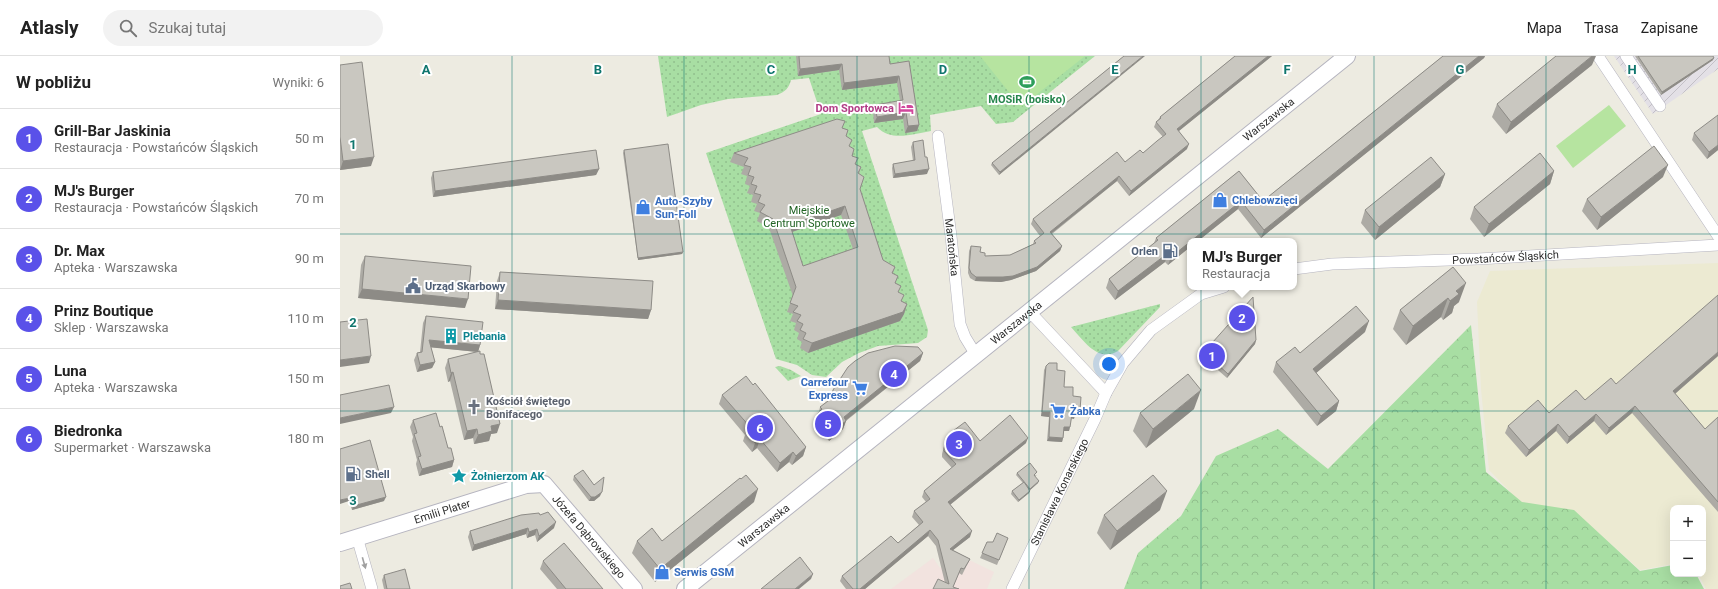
<!DOCTYPE html>
<html lang="pl">
<head>
<meta charset="utf-8">
<style>
	:root { --surface:#fff; --page:#f2f2f2; --text:#222; --muted:#767676; --line:#e0e0e0; --accent:#5a51e9 }
	body { margin:0; font-family:Roboto,sans-serif; background:var(--page); color:var(--text) }
	.controls { position:absolute; right:12px; bottom:12px; display:grid; overflow:hidden; border-radius:8px; box-shadow:0 4px 16px #0002 }
	.controls button { width:36px; height:36px; display:grid; place-items:center; padding:0; border:0; border-bottom:1px solid var(--line); background:var(--surface); color:var(--text); font:20px sans-serif }
	.you { position:absolute; left:769px; top:308px; width:14px; height:14px; margin:-10px; border:3px solid #fff; border-radius:50%; background:#1a73e8; box-shadow:0 0 0 6px #1a73e833 }
	.badge { display:grid; place-items:center; width:26px; height:26px; border-radius:50%; background:var(--accent); color:#fff; font-size:13px; font-weight:700 }
	.pin { position:absolute; translate:-50% -50%; border:2px solid #fff; box-shadow:0 1px 4px #0006 }
	.popup { position:absolute; left:847px; top:182px; width:110px; height:52px; box-sizing:border-box; display:grid; place-content:center; border-radius:8px; background:var(--surface); filter:drop-shadow(0 1px 3px #0005); font-size:13px; white-space:nowrap; color:var(--muted) }
	.popup b { font-size:15px; color:var(--text) }
	.popup::after { content:''; position:absolute; left:50%; top:100%; margin-left:-8px; border:8px solid transparent; border-top-color:var(--surface) }
	.list { margin:0; padding:0; list-style:none }
	h2 { display:flex; justify-content:space-between; align-items:center; height:52px; margin:0; padding:0 16px; font-size:17px }
	h2 small { font-size:13px; font-weight:400; color:var(--muted) }
	.list li { display:grid; grid-template-columns:26px 1fr auto; gap:12px; align-items:center; box-sizing:border-box; height:60px; padding:0 16px; border-top:1px solid var(--line) }
	.list b { display:block; font-size:15px; white-space:nowrap }
	.list p { margin:0; font-size:13px; white-space:nowrap; color:var(--muted) }
	.list em { font-size:13px; font-style:normal; color:var(--muted) }
	.icon { flex:none; width:22px; height:22px; fill:none; stroke:currentColor; stroke-width:2; stroke-linecap:round; stroke-linejoin:round }
	.map { position:relative; flex:none; width:1378px; height:533px; overflow:hidden }
	header { display:flex; align-items:center; gap:24px; box-sizing:border-box; height:56px; padding:0 20px; background:var(--surface); border-bottom:1px solid var(--line) }
	header strong { font-size:19px }
	nav { display:flex; gap:22px; margin-inline-start:auto; font-size:14px }
	.search { width:280px; height:36px; background:var(--page); display:flex; align-items:center; gap:10px; box-sizing:border-box; padding:0 14px; border-radius:22px; color:var(--muted); font-size:15px }
	main { display:flex }
	aside { flex:1; background:var(--surface) }
	.map>svg:first-child { display:block }
</style>
</head>
<body>
<header>
<strong>Atlasly</strong>
<div class="search"><svg class="icon" aria-label="search" viewBox="0 0 24 24"><circle cx="10" cy="10" r="6"/><path d="M15 15l6 6"/></svg>Szukaj tutaj</div>
<nav><a>Mapa</a><a>Trasa</a><a>Zapisane</a></nav>
</header>
<main>
<aside>
<h2>W pobliżu<small>Wyniki: 6</small></h2>
<ul class="list">
<li><span class="badge">1</span><div><b>Grill-Bar Jaskinia</b><p>Restauracja · Powstańców Śląskich</p></div><em>50 m</em></li>
<li><span class="badge">2</span><div><b>MJ's Burger</b><p>Restauracja · Powstańców Śląskich</p></div><em>70 m</em></li>
<li><span class="badge">3</span><div><b>Dr. Max</b><p>Apteka · Warszawska</p></div><em>90 m</em></li>
<li><span class="badge">4</span><div><b>Prinz Boutique</b><p>Sklep · Warszawska</p></div><em>110 m</em></li>
<li><span class="badge">5</span><div><b>Luna</b><p>Apteka · Warszawska</p></div><em>150 m</em></li>
<li><span class="badge">6</span><div><b>Biedronka</b><p>Supermarket · Warszawska</p></div><em>180 m</em></li>
</ul>
</aside>
<div class="map">
<svg width="1378" height="533" viewBox="0 0 1378 533">
	<defs>
		<pattern id="industrial-furrows" width="10" height="10" patternUnits="userSpaceOnUse"><rect width="10" height="10" fill="#e3e0e6"/><path d="M-1 1l2-2M0 10L10 0M9 11l2-2" fill="none" stroke="#c3c0c6"/></pattern>
		<pattern id="grass-dots" width="8" height="8" patternUnits="userSpaceOnUse"><rect width="8" height="8" fill="#a8dea3"/><path d="M2 2h.1M6 6h.1" fill="none" stroke="#91bf8d" stroke-width="1.8" stroke-linecap="round"/></pattern>
		<pattern id="forest-crowns" width="20" height="18" patternUnits="userSpaceOnUse"><rect width="20" height="18" fill="#a8dea3"/><path d="M2 6a3 3 0 1 1 6 0M12 15a3 3 0 1 1 6 0" fill="none" stroke="#91bf8d"/></pattern>
	</defs>
	<rect width="100%" height="100%" fill="#edebe1"/>
	<polygon fill="url(#industrial-furrows)" points="1274,0 1378,0 1378,13 1313,58"/>
	<polygon fill="#ecead2" points="1378,207 1378,533 1366,533 1358,518 1363,518 1363,452 1333,452 1333,508 1300,514 1235,456 1181,447 1149,414 1141,333 1137,246 1150,215"/>
	<polygon fill="#f2e3df" points="617,498 654,516 647,533 551,533 593,502 600,512"/>
	<g fill="url(#grass-dots)">
		<path d="M318 0H755L673 66 656 68 641 50 590 59 591 75C573 78 551 86 537 71L522 75 588 274 587 281 578 287 538 290 519 297 502 306 486 321 472 319 457 309 436 303 366 97 481 58 469 22 451 24C449 32 445 36 437 39L388 43 361 49 327 61Z"/>
		<path d="M820 248V251L778 295C758 307 744 285 731 271Z"/>
		<polygon points="440,310 451,314 461,320 448,325 435,311"/>
	</g>
	<polygon fill="url(#forest-crowns)" points="1131,269 1146,416 1182,446 1234,454 1300,515 1333,509 1333,518 1356,518 1364,533 784,533 798,497 841,460 876,400 938,373 988,413"/>
	<g fill="#b6e4a0">
		<polygon points="640,0 745,0 681,51"/>
		<polygon points="1269,49 1286,70 1233,112 1216,90"/>
	</g>
	<g fill="none" stroke-linecap="round" stroke-linejoin="round">
		<defs>
			<g id="minor">
				<polyline points="1258,0 1378,180"/>
				<polyline points="1286,0 1320,50"/>
				<path id="s1" d="M598 80 611 180 620 268 625 281 636 299"/>
				<path id="s2" d="M954 213 992 208 1138 203 1378 189"/>
				<polyline points="690,256 766,337"/>
				<polyline points="17,481 32,533"/>
				<path id="s3" d="M672 533 755 363 766 337 783 307 811 274 861 238 884 231"/>
			</g>
			<g id="secondary">
				<path id="s4" d="M0 487 186 429 204 428 294 533"/>
				<path id="s5" d="M345 533 1007 0"/>
			</g>
		</defs>
		<use href="#minor" stroke="#b5b4bf" stroke-width="12"/>
		<use href="#secondary" stroke="#b5b4bf" stroke-width="18"/>
		<use href="#minor" stroke="#fff" stroke-width="11"/>
		<use href="#secondary" stroke="#fff" stroke-width="16"/>
	</g>
	<g fill="#adaba5" fill-rule="evenodd">
		<polygon points="456,0 549,0 550,8 569,5 579,69 577,75 565,77 563,63 534,67 533,55 535,49 560,45 557,27 502,34 499,14 458,20"/>
		<polygon points="784,0 659,119 651,109 652,107"/>
		<polygon points="895,0 932,0 839,75 847,93 789,140 777,125 712,178 722,190 720,195 696,215 671,224 661,226 635,225 630,222 628,217 629,195 631,190 645,200 670,199 693,188 694,185 700,180 691,168 693,163 785,106 803,97 823,81 814,71 816,66 818,64 820,61"/>
		<polygon points="1103,0 1145,0 1144,2 921,182 898,153 858,185 850,185 850,191 828,209 825,206 775,244 766,232 769,223 814,187 816,182 899,115 923,145"/>
		<polygon points="1295,0 1373,0 1373,4 1321,39"/>
		<polygon points="0,9 31,110 0,114"/>
		<polygon points="1252,9 1166,78 1152,61 1157,48"/>
		<path d="M503 72 508 74 506 81 516 109 521 111 519 118 520 133 543 204 555 211 553 217 556 227 561 230 558 236 562 245 567 248 564 258 560 265 468 297 460 292 462 286 457 283 459 277 454 274 456 267 450 265 453 258 447 256 453 240 429 172 417 165 420 157 414 155 417 148 411 146 413 139 407 137 410 130 405 128 407 120 401 118 404 111 390 106 394 97ZM501 159 513 193 463 210 452 176Z"/>
		<polygon points="1354,77 1378,94 1367,103 1352,84"/>
		<polygon points="573,86 587,118 553,122 552,112 553,108 573,105 571,91"/>
		<polygon points="284,94 343,196 342,198 298,204 283,97"/>
		<polygon points="259,113 256,119 93,141 91,122 93,116"/>
		<polygon points="1214,115 1210,128 1144,181 1130,163 1134,151"/>
		<polygon points="1105,118 1100,131 1035,184 1021,167 1025,154"/>
		<polygon points="1323,121 1257,174 1242,155 1247,143"/>
		<polygon points="25,200 125,252 18,242 21,209"/>
		<polygon points="1113,211 1119,246 1114,250 1112,257 1103,264 1101,261 1066,289 1053,273 1060,254"/>
		<polygon points="160,216 311,254 308,263 155,253 157,225"/>
		<polygon points="86,260 140,289 138,296 140,298 157,377 151,378 149,385 134,388 133,382 124,384 110,325 108,326 105,312 108,303 137,296 91,291 95,306 92,312 77,316 74,304 77,297 80,296 83,267"/>
		<polygon points="1025,276 976,317 999,345 996,355 977,370 933,316 936,306 960,297"/>
		<polygon points="916,284 915,288 887,322 862,300 864,296"/>
		<polygon points="583,297 580,305 506,365 503,373 489,385 474,366 477,358 479,356 480,351 490,343 493,334"/>
		<polygon points="1378,300 1335,338 1365,373 1378,361 1378,456 1292,357 1266,379 1254,365 1227,388 1216,375 1186,401 1165,377 1168,370"/>
		<polygon points="706,310 717,314 724,331 733,340 740,354 738,359 735,358 734,363 731,362 729,375 724,375 723,382 722,386 707,385 709,361 701,360 704,314"/>
		<polygon points="382,339 466,391 463,400 452,409 449,406 437,416 417,392 412,396 403,385 405,379 379,348"/>
		<polygon points="854,353 806,392 793,375 800,357"/>
		<polygon points="73,364 100,371 108,392 114,404 112,411 79,420 76,408 77,404 72,385 73,381 70,371"/>
		<polygon points="606,384 640,385 686,387 610,449 630,481 613,494 630,503 622,519 619,517 613,531 605,527 596,490 588,480 525,533 506,533 500,525 502,520 558,487 579,469 572,461 574,455 586,446 582,441 584,435 612,412 602,401 602,398"/>
		<polygon points="0,393 44,445 12,454 9,445"/>
		<polygon points="677,417 697,419 695,420 698,427 690,434 689,437 678,446 671,438 672,435 683,427 676,419"/>
		<polygon points="234,420 260,440 254,445 249,445 233,424"/>
		<polygon points="414,446 315,526 292,497 297,485 322,485"/>
		<polygon points="820,454 770,494 757,477 764,459"/>
		<polygon points="200,459 214,472 197,486 195,479 187,482 186,478 132,495 128,481 130,475"/>
		<polygon points="668,482 657,509 640,502 647,486 653,486"/>
		<polygon points="203,505 263,533 217,533 200,513"/>
		<polygon points="44,519 70,533 44,533 42,524"/>
	</g>
	<g fill="#8d8b86">
		<polygon points="803,0 805,0 659,119 660,116"/>
		<polygon points="928,0 932,0 835,78 837,73"/>
		<polygon points="1139,0 1145,0 1144,2 921,182 924,174"/>
		<polygon points="1252,0 1256,0 1252,9 1166,78 1171,66"/>
		<polygon points="1374,2 1373,4 1321,39 1322,36"/>
		<polygon points="502,8 499,14 458,20 460,13"/>
		<polygon points="559,20 557,27 502,34 504,27"/>
		<polygon points="566,56 563,63 534,67 537,61"/>
		<polygon points="579,69 577,75 565,77 568,70"/>
		<polygon points="849,88 847,93 789,140 791,135"/>
		<polygon points="1378,89 1378,94 1367,103 1369,96"/>
		<polygon points="34,101 31,110 0,114 3,105"/>
		<polygon points="1328,109 1323,121 1257,174 1261,161"/>
		<polygon points="259,113 256,119 93,141 95,135"/>
		<polygon points="589,113 587,118 553,122 555,118"/>
		<polygon points="1214,115 1210,128 1144,181 1149,168"/>
		<polygon points="1105,118 1100,131 1035,184 1039,171"/>
		<polygon points="779,120 777,125 708,180 710,176"/>
		<polygon points="901,145 898,153 858,185 850,185"/>
		<polygon points="505,150 501,159 446,178 450,169"/>
		<polygon points="850,185 850,191 828,209 831,201"/>
		<polygon points="722,190 720,195 696,215 671,224 661,226 635,225 636,221"/>
		<polygon points="343,196 342,198 298,204 298,202"/>
		<polygon points="828,197 825,206 775,244 778,235"/>
		<polygon points="1126,227 1119,246 1114,250 1112,257 1103,264 1110,245 1116,235"/>
		<polygon points="22,233 128,243 125,252 18,242"/>
		<polygon points="1108,242 1101,261 1066,289 1073,270"/>
		<polygon points="158,244 311,254 308,263 155,253"/>
		<polygon points="567,248 564,258 560,265 468,297 472,287"/>
		<polygon points="1029,265 1025,276 969,323 973,313"/>
		<polygon points="89,284 140,289 138,296 87,291"/>
		<polygon points="916,284 915,288 887,322 888,318"/>
		<polygon points="1378,296 1378,300 1330,342 1333,335"/>
		<polygon points="583,297 580,305 500,369 504,361"/>
		<polygon points="31,300 29,307 0,311 0,304"/>
		<polygon points="95,306 92,312 77,316 80,309"/>
		<polygon points="113,316 110,325 108,326 111,317"/>
		<polygon points="861,334 854,353 806,392 813,373"/>
		<polygon points="999,345 996,355 977,370 981,360"/>
		<polygon points="1295,350 1292,357 1266,379 1269,372"/>
		<polygon points="54,351 51,357 0,368 0,362"/>
		<polygon points="736,354 740,354 738,359 735,358 734,363 730,362 732,358"/>
		<polygon points="702,356 710,356 709,361 701,360"/>
		<polygon points="1256,358 1254,365 1227,388 1229,381"/>
		<polygon points="506,365 503,373 489,385 492,376"/>
		<polygon points="160,368 157,377 151,378 149,385 134,388 138,379 151,370"/>
		<polygon points="1218,368 1216,375 1186,401 1189,394"/>
		<polygon points="724,371 730,371 729,375 722,375"/>
		<polygon points="137,373 133,382 124,384 127,375"/>
		<polygon points="709,381 723,382 722,386 707,385"/>
		<polygon points="688,382 686,387 606,452 608,446"/>
		<polygon points="420,383 417,392 412,396 415,387"/>
		<polygon points="466,391 463,400 452,409 456,400"/>
		<polygon points="453,396 449,406 437,416 440,407"/>
		<polygon points="114,404 112,411 79,420 82,413"/>
		<polygon points="699,425 698,427 689,435 690,433"/>
		<polygon points="418,433 414,446 315,526 320,513"/>
		<polygon points="690,435 689,437 678,446 679,444"/>
		<polygon points="827,435 820,454 770,494 777,475"/>
		<polygon points="262,436 260,440 254,445 249,445 251,441"/>
		<polygon points="46,441 44,445 12,454 13,450"/>
		<polygon points="10,442 9,445 0,448 0,444"/>
		<polygon points="216,466 214,472 197,486 199,480"/>
		<polygon points="188,472 186,478 132,495 134,489"/>
		<polygon points="197,473 195,479 187,482 189,476"/>
		<polygon points="590,474 588,480 525,533 520,533"/>
		<polygon points="632,475 630,481 608,498 610,493"/>
		<polygon points="473,518 471,523 459,533 455,533"/>
	</g>
	<g fill="#c9c7c0" stroke="#8d8b86" fill-rule="evenodd">
		<polygon points="459,0 549,0 550,8 569,5 579,69 568,70 566,56 537,61 535,49 563,44 559,20 504,27 502,8 460,13"/>
		<polygon points="784,0 803,0 660,116 652,107"/>
		<polygon points="895,0 928,0 837,73 849,88 791,135 779,120 710,176 722,190 697,211 673,220 663,221 636,221 631,217 629,212 631,190 641,191 640,196 645,197 645,200 670,199 696,187 694,185 704,177 693,163 777,96 785,106 800,94 803,97 817,85 826,78 816,66 821,62 820,61"/>
		<polygon points="1103,0 1139,0 924,174 901,145 831,201 828,197 778,235 769,223 818,184 816,182 899,115 923,145"/>
		<polygon points="1216,0 1252,0 1171,66 1157,48"/>
		<polygon points="1298,0 1373,0 1374,2 1322,36"/>
		<polygon points="22,6 34,101 3,105 0,81 0,9"/>
		<polygon points="1378,59 1378,89 1369,96 1354,77"/>
		<path d="M497 63 505 65 502 72 508 74 506 80 512 84 509 90 514 93 512 100 518 102 515 108 521 111 518 117 524 121 520 133 543 204 555 211 552 217 558 220 555 227 561 230 558 236 564 239 561 245 567 248 563 256 472 287 463 283 466 277 460 274 463 268 457 265 461 259 453 256 458 250 450 247 456 231 433 163 420 156 425 149 418 146 421 139 414 137 417 130 411 128 414 121 408 119 411 111 404 109 408 102 394 97ZM505 150 518 191 463 210 450 169Z"/>
		<polygon points="583,84 585,101 587,101 589,113 555,118 553,108 575,104 573,86"/>
		<polygon points="328,88 343,196 298,202 284,94"/>
		<polygon points="1314,90 1328,109 1261,161 1247,143"/>
		<polygon points="256,94 259,113 95,135 93,116"/>
		<polygon points="1200,97 1214,115 1149,168 1134,151"/>
		<polygon points="1091,101 1105,118 1039,171 1025,154"/>
		<polygon points="25,200 131,210 128,243 22,233"/>
		<polygon points="1113,211 1126,227 1116,235 1119,238 1110,245 1108,242 1073,270 1060,254"/>
		<polygon points="160,216 313,225 311,254 158,244"/>
		<polygon points="1378,239 1378,296 1333,335 1365,373 1378,361 1378,446 1295,350 1269,372 1256,358 1229,381 1218,368 1189,394 1168,370 1198,344 1209,357 1236,334 1245,344 1271,322 1276,328"/>
		<polygon points="913,241 916,284 888,318 864,296"/>
		<polygon points="1016,250 1029,265 973,313 999,345 981,360 936,306 955,291 960,297"/>
		<polygon points="86,260 143,266 140,289 89,284 95,306 80,309 77,297 82,296"/>
		<polygon points="27,263 31,300 0,304 0,266"/>
		<polygon points="555,290 578,291 583,297 504,361 506,365 492,376 477,358 482,353 480,351 492,342 493,334 508,311 515,305 528,297"/>
		<polygon points="140,295 140,298 144,298 160,368 151,370 152,375 138,379 137,373 127,375 113,316 111,317 108,303"/>
		<polygon points="709,307 717,307 717,314 725,315 724,331 733,331 733,340 741,341 740,354 736,354 735,358 732,358 730,371 724,371 723,382 709,381 710,356 702,356 706,310"/>
		<polygon points="848,318 861,334 813,373 800,357"/>
		<polygon points="406,320 413,329 415,327 466,391 456,400 453,396 440,407 420,383 415,387 406,376 411,372 382,339"/>
		<polygon points="49,329 54,351 0,362 0,339"/>
		<polygon points="96,357 100,371 102,370 108,392 111,392 114,404 82,413 78,401 81,400 74,378 77,377 73,364"/>
		<polygon points="670,359 688,382 608,446 632,475 610,493 630,503 624,513 621,512 613,531 619,533 593,533 598,523 609,528 598,484 590,474 520,533 513,533 502,520 551,480 558,487 583,466 574,455 590,443 584,435 616,408 604,395 604,392 606,384 613,375 625,366 640,385"/>
		<polygon points="30,384 46,441 13,450 10,442 0,444 0,393"/>
		<polygon points="690,407 697,416 694,419 699,425 690,433 677,417"/>
		<polygon points="243,414 254,429 264,421 262,436 255,441 251,441 234,420"/>
		<polygon points="406,419 418,433 320,513 297,485 312,472 322,485 400,422 401,423"/>
		<polygon points="813,419 827,435 777,475 764,459"/>
		<polygon points="684,426 690,435 679,444 672,435"/>
		<polygon points="208,456 216,466 199,480 197,473 189,476 188,472 134,489 130,475 181,459 199,457 200,459"/>
		<polygon points="657,477 668,482 659,504 642,497 647,486 653,486"/>
		<polygon points="224,487 263,533 226,533 203,505"/>
		<polygon points="460,501 473,518 455,533 421,533"/>
		<polygon points="65,513 70,533 47,533 44,519"/>
		<polygon points="10,527 12,533 0,533 0,530"/>
	</g>
	<defs><path id="oneway-solid" d="M-6-.8H1V-3.2L6.5 0L1 3.2V.8H-6Z"/></defs>
	<use fill="#a0a0a0" href="#oneway-solid" transform="translate(24 507) rotate(74)"/>
	<path fill="none" stroke="#0f766e" stroke-width="1" stroke-opacity="0.55" d="M172 0V533M344 0V533M517 0V533M689 0V533M861 0V533M1034 0V533M1206 0V533M0 178H1378M0 355H1378"/>
	<defs>
		<symbol id="stadium-bare" viewBox="-9 -9 18 18"><path d="M0-5a6.5 5 0 1 0 0 10a6.5 5 0 1 0 0-10ZM-3.5-1.8h7v3.6h-7Z" fill="#2e9e5b" stroke="#fff" stroke-width="2.5" paint-order="stroke"/></symbol>
		<symbol id="hotel-bare" viewBox="-9 -9 18 18"><path d="M-6-4.5h1.5V1H6V5H4.5V3h-9V5H-6ZM-4 0a1.8 1.8 0 1 1 3.6 0ZM.5 0V-2.5h3Q6-2.5 6 0Z" fill="#d1479c" stroke="#fff" stroke-width="2.5" paint-order="stroke"/></symbol>
		<symbol id="shop-bare" viewBox="-9 -9 18 18"><path d="M-5-2.5h2.3a2.7 3.5 0 0 1 5.4 0H5L5.5 6h-11ZM-1.5-2.5h3a1.5 2.3 0 0 0-3 0Z" fill="#3f7fe0" stroke="#fff" stroke-width="2.5" paint-order="stroke"/></symbol>
		<symbol id="fuel-bare" viewBox="-9 -9 18 18"><path d="M-5.5-6h7V0h2V4h1.3V-2.5L3-4.5l.8-.8L6-3V5H2.5V1h-1V6h-7ZM-4.2-4.7v3.2H.2V-4.7Z" fill="#5c6f8a" stroke="#fff" stroke-width="2.5" paint-order="stroke"/></symbol>
		<symbol id="civic-bare" viewBox="-9 -9 18 18"><path d="M-.6-6.5H3V-4.5H.6V-3L4-1V1h2V6H-6V1h2V-1L-.6-3ZM-1.2 2.5V6h2.4V2.5Z" fill="#5c6f8a" stroke="#fff" stroke-width="2.5" paint-order="stroke"/></symbol>
		<symbol id="building-bare" viewBox="-9 -9 18 18"><path d="M-4-6H4V6H1V3H-1V6H-4ZM-2.5-4.3h1.7v1.8h-1.7ZM.8-4.3h1.7v1.8H.8ZM-2.5-1h1.7V.8h-1.7ZM.8-1h1.7V.8H.8Z" fill="#0f9aa8" stroke="#fff" stroke-width="2.5" paint-order="stroke"/></symbol>
		<symbol id="supermarket-bare" viewBox="-9 -9 18 18"><path d="M-6-5.5h2.5l.6 2H6L4.5 2H-2.5L-4.4-4H-6ZM-1.5 3.2a1.3 1.3 0 1 0 .1 0ZM3 3.2a1.3 1.3 0 1 0 .1 0Z" fill="#3f7fe0" stroke="#fff" stroke-width="2.5" paint-order="stroke"/></symbol>
		<symbol id="church-bare" viewBox="-9 -9 18 18"><path d="M-1.2-6h2.4v3.5h3.3v2.4h-3.3V6h-2.4V-.1h-3.3v-2.4h3.3Z" fill="#6b7280" stroke="#fff" stroke-width="2.5" paint-order="stroke"/></symbol>
		<symbol id="sight-bare" viewBox="-9 -9 18 18"><path d="M0-6L1.8-2.2L6-1.7L2.9 1.2L3.7 5.4L0 3.3L-3.7 5.4L-2.9 1.2L-6-1.7L-1.8-2.2Z" fill="#0f9aa8" stroke="#fff" stroke-width="2.5" paint-order="stroke"/></symbol>
	</defs>
	<g fill-rule="evenodd">
		<use href="#stadium-bare" x="676" y="15" width="22" height="22"/>
		<use href="#hotel-bare" x="555" y="41" width="22" height="22"/>
		<use href="#shop-bare" x="869" y="133" width="22" height="22"/>
		<use href="#shop-bare" x="292" y="140" width="22" height="22"/>
		<use href="#fuel-bare" x="819" y="184" width="22" height="22"/>
		<use href="#civic-bare" x="62" y="219" width="22" height="22"/>
		<use href="#building-bare" x="100" y="269" width="22" height="22"/>
		<use href="#supermarket-bare" x="509" y="321" width="22" height="22"/>
		<use href="#church-bare" x="123" y="340" width="22" height="22"/>
		<use href="#supermarket-bare" x="707" y="344" width="22" height="22"/>
		<use href="#fuel-bare" x="2" y="407" width="22" height="22"/>
		<use href="#sight-bare" x="108" y="409" width="22" height="22"/>
		<use href="#shop-bare" x="311" y="505" width="22" height="22"/>
	</g>
	<g text-anchor="middle" dominant-baseline="central" stroke-width="4" stroke-linejoin="round" paint-order="stroke">
		<g font-size="11" font-weight="bold" fill="#27864d" stroke="#fff">
			<text x="687" y="43">MOSiR (boisko)</text>
		</g>
		<g font-size="11" font-weight="bold" fill="#b23c85" stroke="#fff" text-anchor="end">
			<text x="554" y="52">Dom Sportowca</text>
		</g>
		<g font-size="11" fill="#2d2d2d" stroke="#fff">
			<text stroke="none"><textPath href="#s5" startOffset="749">Warszawska</textPath></text>
			<text stroke="none"><textPath href="#s1" startOffset="112">Maratońska</textPath></text>
			<text stroke="none"><textPath href="#s2" startOffset="212">Powstańców Śląskich</textPath></text>
			<text stroke="none"><textPath href="#s5" startOffset="425">Warszawska</textPath></text>
			<text stroke="none"><textPath href="#s3" startOffset="108">Stanisława Konarskiego</textPath></text>
			<text stroke="none"><textPath href="#s4" startOffset="107">Emilii Plater</textPath></text>
			<text stroke="none"><textPath href="#s5" startOffset="101">Warszawska</textPath></text>
			<text stroke="none"><textPath href="#s4" startOffset="282">Józefa Dąbrowskiego</textPath></text>
		</g>
		<g font-size="11" font-weight="bold" fill="#366cbe" stroke="#fff" text-anchor="start">
			<text x="892" y="144">Chlebowzięci</text>
			<text x="315" y="145">Auto-Szyby<tspan x="315" dy="13">Sun-Foll</tspan></text>
			<text x="508" y="326" text-anchor="end">Carrefour<tspan x="508" dy="13">Express</tspan></text>
			<text x="730" y="355">Żabka</text>
			<text x="334" y="516">Serwis GSM</text>
		</g>
		<g font-size="11" fill="#226425" stroke="#fff">
			<text x="469" y="154">Miejskie<tspan x="469" dy="13">Centrum Sportowe</tspan></text>
		</g>
		<g font-size="11" font-weight="bold" fill="#4e5e75" stroke="#fff" text-anchor="start">
			<text x="818" y="195" text-anchor="end">Orlen</text>
			<text x="85" y="230">Urząd Skarbowy</text>
			<text x="25" y="418">Shell</text>
		</g>
		<g font-size="11" font-weight="bold" fill="#0d838f" stroke="#fff" text-anchor="start">
			<text x="123" y="280">Plebania</text>
			<text x="131" y="420">Żołnierzom AK</text>
		</g>
		<g font-size="11" font-weight="bold" fill="#5b616d" stroke="#fff" text-anchor="start">
			<text x="146" y="345">Kościół świętego<tspan x="146" dy="13">Bonifacego</tspan></text>
		</g>
	</g>
	<g font-size="13" text-anchor="middle" font-weight="bold" fill="#0f766e" stroke="#fff" stroke-width="4" stroke-linejoin="round" paint-order="stroke">
		<text x="86" y="18">A</text>
		<text x="258" y="18">B</text>
		<text x="431" y="18">C</text>
		<text x="603" y="18">D</text>
		<text x="775" y="18">E</text>
		<text x="947" y="18">F</text>
		<text x="1120" y="18">G</text>
		<text x="1292" y="18">H</text>
		<text x="13" y="93">1</text>
		<text x="13" y="271">2</text>
		<text x="13" y="449">3</text>
	</g>
</svg>
<div class="controls">
<button>+</button>
<button>−</button>
</div>
<div class="you"></div>
<div class="pin badge" style="left:872px;top:300px">1</div>
<div class="pin badge" style="left:902px;top:262px">2</div>
<div class="popup"><b>MJ's Burger</b>Restauracja</div>
<div class="pin badge" style="left:619px;top:388px">3</div>
<div class="pin badge" style="left:554px;top:318px">4</div>
<div class="pin badge" style="left:488px;top:368px">5</div>
<div class="pin badge" style="left:420px;top:372px">6</div>
</div>
</main>
</body>
</html>
